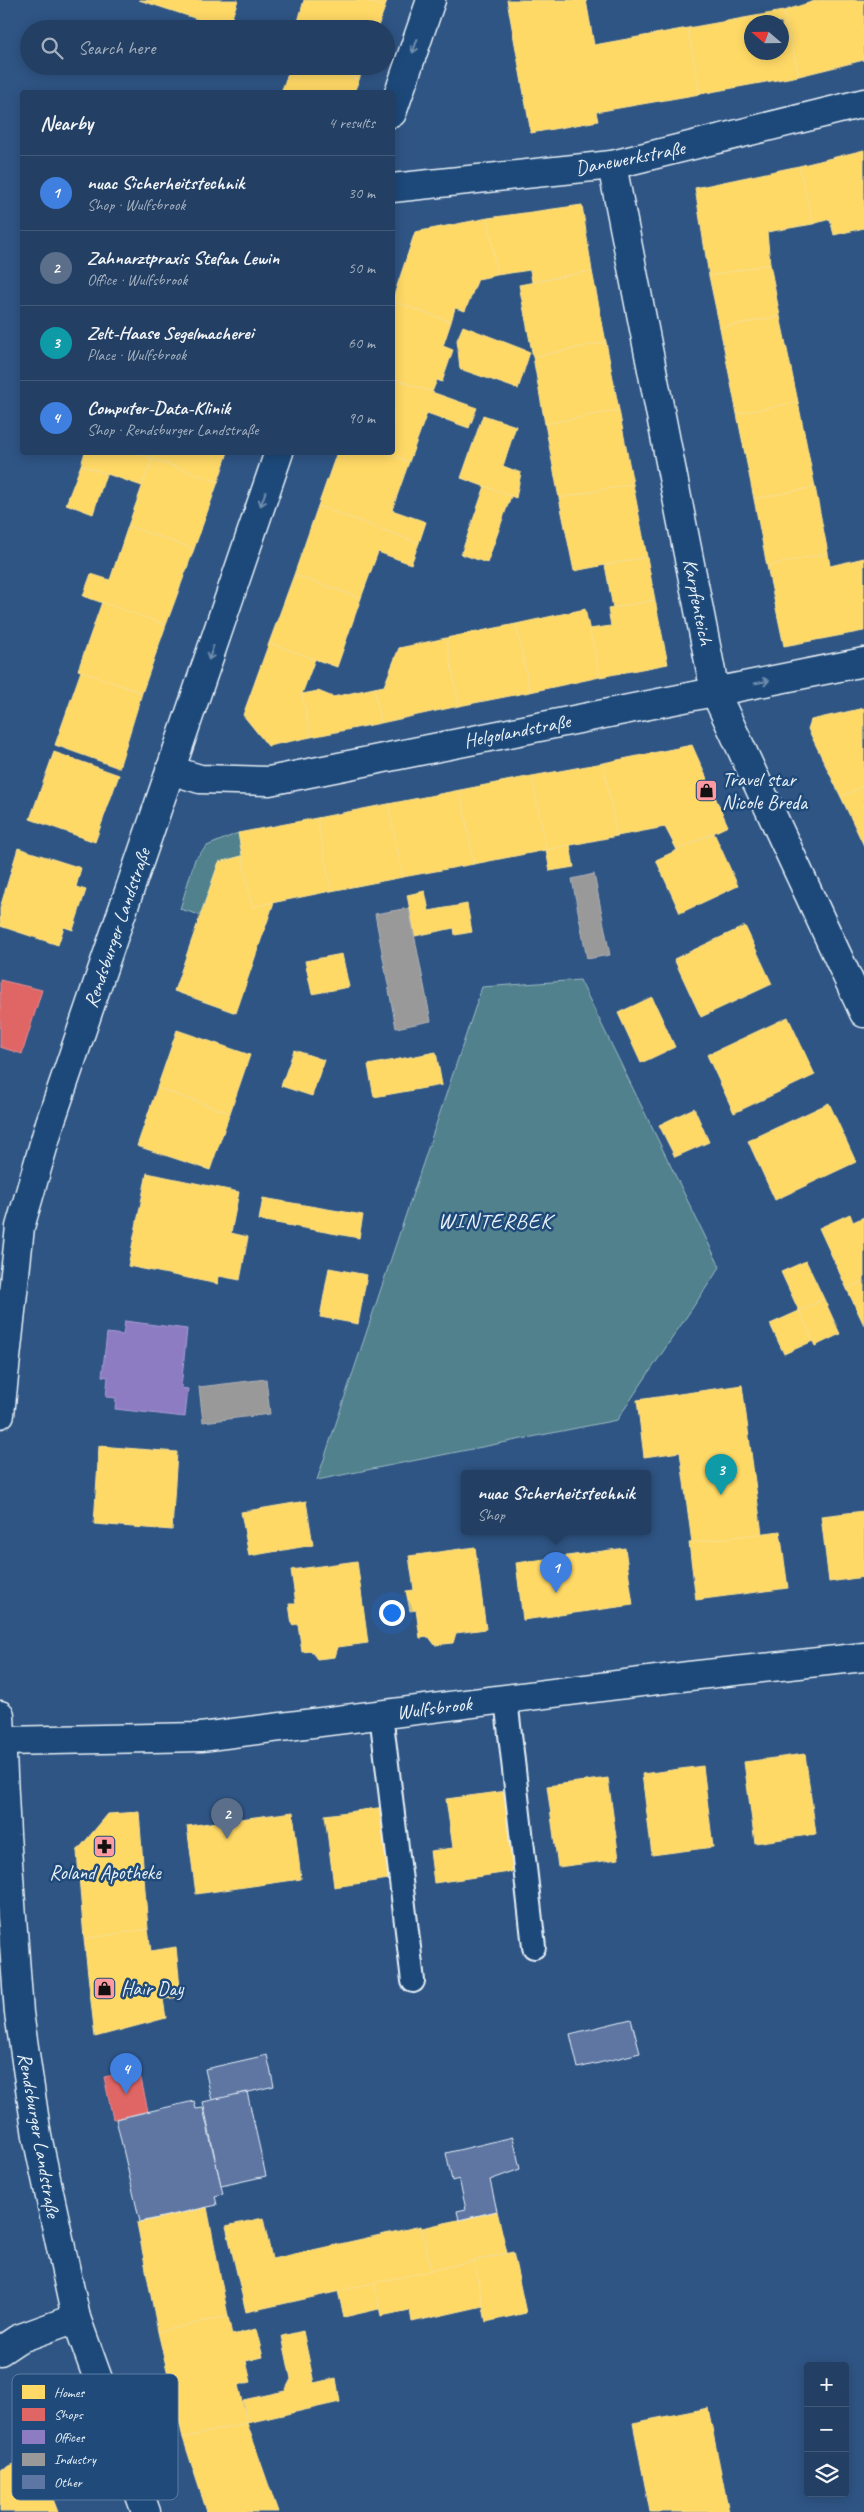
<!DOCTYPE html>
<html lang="en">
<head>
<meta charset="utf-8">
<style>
	:root { --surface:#234064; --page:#2f4b6d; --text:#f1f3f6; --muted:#a3afbf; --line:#405978; --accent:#eead8d }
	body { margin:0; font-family:Caveat,sans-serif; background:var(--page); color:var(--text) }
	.controls { position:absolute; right:15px; bottom:15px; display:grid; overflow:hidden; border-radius:5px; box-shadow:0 2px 12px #0003 }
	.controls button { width:45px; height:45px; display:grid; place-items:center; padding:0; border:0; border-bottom:1px solid var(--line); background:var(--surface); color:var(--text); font:25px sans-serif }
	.compass { position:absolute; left:744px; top:15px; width:45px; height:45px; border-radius:50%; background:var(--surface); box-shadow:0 2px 12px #0003; rotate:290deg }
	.you { position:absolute; left:391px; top:1612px; width:18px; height:18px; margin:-12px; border:4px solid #fff; border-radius:50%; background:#1a73e8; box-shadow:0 0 0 8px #1a73e833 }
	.badge { display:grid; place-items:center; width:32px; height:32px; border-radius:50%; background:var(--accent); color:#fff; font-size:16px; font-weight:700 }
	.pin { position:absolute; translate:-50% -41px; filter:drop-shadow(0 1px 2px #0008) }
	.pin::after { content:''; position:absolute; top:26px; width:18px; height:15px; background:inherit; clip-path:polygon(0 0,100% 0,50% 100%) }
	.popup { position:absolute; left:461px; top:1470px; width:190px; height:65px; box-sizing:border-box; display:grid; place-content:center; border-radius:5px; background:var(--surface); filter:drop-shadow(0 1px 4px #0005); font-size:16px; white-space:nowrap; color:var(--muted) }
	.popup b { font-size:19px; color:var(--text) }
	.popup::after { content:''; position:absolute; left:50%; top:100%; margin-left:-10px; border:10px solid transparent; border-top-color:var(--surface) }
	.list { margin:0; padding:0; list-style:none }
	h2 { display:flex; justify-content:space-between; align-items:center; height:65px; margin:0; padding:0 20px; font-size:21px }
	h2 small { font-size:16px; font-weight:400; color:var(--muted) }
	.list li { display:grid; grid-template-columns:32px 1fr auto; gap:15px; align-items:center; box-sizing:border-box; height:75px; padding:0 20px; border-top:1px solid var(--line) }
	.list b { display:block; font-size:19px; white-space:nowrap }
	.list p { margin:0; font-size:16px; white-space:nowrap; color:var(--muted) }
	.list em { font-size:16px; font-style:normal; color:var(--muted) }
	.icon { flex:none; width:28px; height:28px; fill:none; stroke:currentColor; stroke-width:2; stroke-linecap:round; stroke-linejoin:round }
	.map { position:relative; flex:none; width:864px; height:2512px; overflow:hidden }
	.search { position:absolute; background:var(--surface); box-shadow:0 2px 12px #0003; left:20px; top:20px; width:375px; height:55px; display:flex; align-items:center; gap:12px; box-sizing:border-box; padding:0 18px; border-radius:28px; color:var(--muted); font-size:19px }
	.panel { position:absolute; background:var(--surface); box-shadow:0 2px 12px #0003; left:20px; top:90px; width:375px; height:365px; border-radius:5px }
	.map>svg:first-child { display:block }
</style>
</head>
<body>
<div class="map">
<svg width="864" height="2512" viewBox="0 0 864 2512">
	<rect width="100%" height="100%" fill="#2f5585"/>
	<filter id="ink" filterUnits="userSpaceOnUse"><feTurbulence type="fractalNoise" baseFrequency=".02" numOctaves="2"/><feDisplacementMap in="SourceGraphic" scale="10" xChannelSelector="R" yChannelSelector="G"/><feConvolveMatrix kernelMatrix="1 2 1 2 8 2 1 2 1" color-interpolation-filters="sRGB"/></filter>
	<g filter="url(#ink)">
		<g fill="#51818c" stroke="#9cb9c2">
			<polygon points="238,833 242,856 219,862 200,915 180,909 195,859 207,846"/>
			<polygon points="580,980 720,1267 617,1420 317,1480 482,987"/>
		</g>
		<g fill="#ffd966" stroke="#f8e092" fill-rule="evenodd">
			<polygon points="139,0 238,0 228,29"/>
			<polygon points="304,0 364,0 385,7 377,29 296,29"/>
			<polygon points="364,0 387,0 385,7"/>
			<polygon points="507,0 586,0 594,45 688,28 700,94 596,112 598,121 531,133"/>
			<polygon points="818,0 864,0 864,60 799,76 783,11"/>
			<path d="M783 11 799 76 700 94 688 28ZM752 22H782V52H752Z"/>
			<polygon points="291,66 322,66 359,80 354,92 281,92"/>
			<polygon points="322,66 364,66 359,80"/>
			<polygon points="864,150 864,228 834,235 830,219 813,224 799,166"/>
			<polygon points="799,166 813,224 767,232 770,264 709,276 695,188"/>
			<polygon points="582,205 592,271 532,282 530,270 497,275 488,218"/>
			<polygon points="488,218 497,275 478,279 465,311 455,308 451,322 392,301 415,232"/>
			<polygon points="770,264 780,316 720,328 709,276"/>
			<polygon points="592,271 606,342 533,357 519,285"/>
			<polygon points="392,301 451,322 443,346 453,350 442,382 437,380 432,392 392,378"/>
			<polygon points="780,316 798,402 737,414 720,328"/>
			<polygon points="463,326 530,352 518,389 460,369 457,340"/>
			<polygon points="606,342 619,410 545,424 533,357"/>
			<polygon points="392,378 477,408 469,428 427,413 409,462 384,452 392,452"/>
			<polygon points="798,402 815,487 754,499 737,414"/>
			<polygon points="619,410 633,484 559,498 545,424"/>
			<polygon points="483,415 516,426 503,466 521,473 516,498 461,478"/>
			<polygon points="85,452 135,452 152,459 142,486 81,465"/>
			<polygon points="135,452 155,452 152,459"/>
			<polygon points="155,452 228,452 218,482 152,459"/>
			<polygon points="337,452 384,452 409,462 392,510 426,522 419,543 318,506"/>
			<polygon points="152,459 218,482 194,549 128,526"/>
			<polygon points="81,465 106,474 93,514 66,504"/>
			<polygon points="633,484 647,557 574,571 559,498"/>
			<polygon points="485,486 511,496 487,563 461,554"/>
			<polygon points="815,487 828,553 767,566 754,499"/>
			<polygon points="318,506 419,543 411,564 378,552 361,598 294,575"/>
			<polygon points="128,526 194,549 166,625 83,596 91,574 110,580"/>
			<polygon points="828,553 830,566 864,558 864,631 784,646 767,566"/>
			<polygon points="647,557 655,600 613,608 605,565"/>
			<polygon points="294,575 361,598 337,667 269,643"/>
			<polygon points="655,600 668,664 600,677 589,629 611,626 608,609"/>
			<polygon points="102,602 166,625 142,693 78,670"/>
			<polygon points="585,609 600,677 530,692 516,624"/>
			<polygon points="516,624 530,692 459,706 446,638"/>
			<polygon points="446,638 459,706 381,723 374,688 384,686 399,648"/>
			<polygon points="269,643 315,659 302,694 311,737 268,746 243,715"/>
			<polygon points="81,671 142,693 119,768 55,745"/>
			<polygon points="374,688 381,723 311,737 302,694 318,691 333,697"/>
			<polygon points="864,708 864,786 841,797 808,729 811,720"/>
			<polygon points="692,745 728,826 677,850 665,827 617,836 603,763"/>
			<polygon points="54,752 119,775 95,842 30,819"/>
			<polygon points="603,763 617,836 546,850 532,776"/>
			<polygon points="532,776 546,850 474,864 460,790"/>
			<polygon points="864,786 864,846 841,797"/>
			<polygon points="460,790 474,864 403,877 388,804"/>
			<polygon points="388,804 403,877 331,891 317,818"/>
			<polygon points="317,818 331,891 252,907 238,833"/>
			<polygon points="714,833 738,886 680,913 656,860"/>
			<polygon points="570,845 574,867 550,871 546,850"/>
			<polygon points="18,848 81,868 76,887 86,890 73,930 64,927 58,945 0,926 0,908"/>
			<polygon points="242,856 252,907 274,902 236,1013 174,991 219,862"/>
			<polygon points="425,891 429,911 467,904 472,932 455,935 454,928 415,936 407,895"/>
			<polygon points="745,926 772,984 701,1017 674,959"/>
			<polygon points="342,954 349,987 312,994 305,961"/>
			<polygon points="652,997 675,1047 641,1063 618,1013"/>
			<polygon points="788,1017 815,1075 734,1113 707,1055"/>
			<polygon points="177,1030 250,1055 230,1113 157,1088"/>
			<polygon points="294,1050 324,1060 312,1096 281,1086"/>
			<polygon points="436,1052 442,1085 374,1097 368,1065"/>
			<polygon points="157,1088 230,1113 210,1170 137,1146"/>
			<polygon points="829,1103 856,1162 775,1200 748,1141"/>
			<polygon points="694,1108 709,1142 675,1157 659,1125"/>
			<polygon points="147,1173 239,1192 231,1233 248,1237 240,1280 219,1276 218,1284 128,1266"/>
			<polygon points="263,1198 363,1215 359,1238 259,1220"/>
			<polygon points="850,1214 853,1222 864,1217 864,1281 847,1289 819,1228"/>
			<polygon points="806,1261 824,1299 799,1311 781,1272"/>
			<polygon points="329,1268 367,1275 358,1324 320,1317"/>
			<polygon points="864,1281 864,1325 847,1289"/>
			<polygon points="824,1299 840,1334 815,1346 799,1311"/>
			<polygon points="799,1311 813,1341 784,1354 770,1324"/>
			<polygon points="742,1385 762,1534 692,1543 680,1452 644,1457 637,1400"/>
			<polygon points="99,1446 177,1452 172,1530 94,1524"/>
			<polygon points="306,1501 313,1545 249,1556 241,1512"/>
			<polygon points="864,1511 864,1577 829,1582 821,1516"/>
			<polygon points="780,1531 788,1588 696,1600 689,1543"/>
			<polygon points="475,1547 486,1629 456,1633 453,1643 435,1645 429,1637 420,1638 416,1610 410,1611 406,1591 414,1590 409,1556"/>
			<polygon points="625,1548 633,1605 523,1620 516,1563"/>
			<polygon points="357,1561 368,1643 338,1647 335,1657 317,1659 311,1651 302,1652 298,1624 292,1625 289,1604 296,1604 291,1570"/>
			<polygon points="805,1754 816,1834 755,1843 744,1762"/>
			<polygon points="703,1766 713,1847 652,1855 642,1774"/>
			<polygon points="608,1778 619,1859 558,1867 547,1786"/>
			<polygon points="507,1791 517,1871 434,1883 430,1851 453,1848 446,1799"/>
			<polygon points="385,1807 396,1878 334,1887 325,1815"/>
			<polygon points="139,1812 148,1929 84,1939 77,1851 108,1814"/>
			<polygon points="293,1812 301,1879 196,1894 187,1826"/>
			<polygon points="148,1929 151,1951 176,1947 181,1997 163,1999 166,2018 95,2037 84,1939"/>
			<polygon points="207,2207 228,2316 158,2332 137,2223"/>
			<polygon points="497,2211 507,2253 431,2271 422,2228"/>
			<polygon points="263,2218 272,2259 421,2226 431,2271 246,2312 226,2226"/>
			<polygon points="513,2252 526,2313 486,2322 474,2261"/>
			<polygon points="474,2261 483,2306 412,2322 410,2310 381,2316 374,2283"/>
			<polygon points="374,2283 379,2309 344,2317 338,2291"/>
			<polygon points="228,2316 232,2335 256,2329 263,2357 246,2361 251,2382 238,2385 247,2423 183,2438 158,2332"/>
			<polygon points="303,2331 314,2383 336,2378 340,2402 247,2423 243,2400 285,2391 291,2379 282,2336"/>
			<polygon points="708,2408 729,2512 650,2512 633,2423"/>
			<polygon points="247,2423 278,2512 207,2512 183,2438"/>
			<polygon points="36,2455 58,2512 0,2512 0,2470"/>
		</g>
		<g fill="#e06666" stroke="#e29092">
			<polygon points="0,980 42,990 22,1054 0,1047"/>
			<polygon points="139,2070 148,2111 113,2119 104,2077"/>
		</g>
		<polygon fill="#8e7cc3" stroke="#a99fd3" points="125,1321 187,1329 181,1388 188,1389 185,1417 115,1409 116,1398 106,1397 108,1377 102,1376 107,1333 123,1335"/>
		<g fill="#999" stroke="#b1b3b6">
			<polygon points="594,874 610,955 587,959 572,879"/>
			<polygon points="409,908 431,1021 396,1028 375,914"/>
			<polygon points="266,1379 270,1414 203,1422 199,1387"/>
		</g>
		<g fill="#5e76a3" stroke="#e8f1f8">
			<polygon points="631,2019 640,2053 578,2068 570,2034"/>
			<polygon points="267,2055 274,2086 212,2101 205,2069"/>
			<polygon points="247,2092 266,2176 221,2186 203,2102"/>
			<polygon points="194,2101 196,2109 203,2108 223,2194 215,2196 217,2205 140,2222 116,2119"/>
			<polygon points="513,2137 520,2169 490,2180 497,2211 459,2220 457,2211 466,2209 459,2179 452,2181 446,2153"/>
		</g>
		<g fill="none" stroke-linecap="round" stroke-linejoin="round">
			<defs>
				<g id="lane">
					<polyline points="506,1699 534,1947"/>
					<polyline points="381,1714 413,1981"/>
				</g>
				<g id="street">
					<polyline points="392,113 431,0"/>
					<polyline points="612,165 715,692 864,1013"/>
					<polyline points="392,188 612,165 864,103"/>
					<polyline points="170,770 200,779 269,781 864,662"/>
					<polyline points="0,1414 20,1227 50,1123 279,452"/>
					<polyline points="0,2351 18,2339 76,2318"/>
				</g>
				<g id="secondary">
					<polyline points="0,1715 6,1835 19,2013 37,2136 76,2318 146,2512"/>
					<polyline points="3,1741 201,1737 689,1676 864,1657"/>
				</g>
			</defs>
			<use href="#lane" stroke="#e8f1f8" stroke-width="26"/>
			<use href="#street" stroke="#e8f1f8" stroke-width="31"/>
			<use href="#secondary" stroke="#e8f1f8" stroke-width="31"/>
			<use href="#lane" stroke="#1f4a7a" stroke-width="22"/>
			<use href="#street" stroke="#1f4a7a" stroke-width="28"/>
			<use href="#secondary" stroke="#1f4a7a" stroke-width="28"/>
		</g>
		<defs><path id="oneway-shaft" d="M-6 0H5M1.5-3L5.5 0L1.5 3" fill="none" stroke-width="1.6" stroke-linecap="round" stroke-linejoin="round" transform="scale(1.25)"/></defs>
		<g stroke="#6f8dac">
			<use href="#oneway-shaft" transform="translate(415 46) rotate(109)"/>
			<use href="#oneway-shaft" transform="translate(263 499) rotate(109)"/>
			<use href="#oneway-shaft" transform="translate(211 653) rotate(109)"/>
			<use href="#oneway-shaft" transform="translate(762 682) rotate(-11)"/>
		</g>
	</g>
	<defs>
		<symbol id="shop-square" viewBox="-11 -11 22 22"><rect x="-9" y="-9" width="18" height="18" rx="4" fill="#ff9aa2" stroke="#1f4a7a"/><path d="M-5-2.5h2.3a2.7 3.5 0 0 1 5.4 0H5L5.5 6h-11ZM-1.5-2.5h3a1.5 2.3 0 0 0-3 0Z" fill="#111"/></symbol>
		<symbol id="pharmacy-square" viewBox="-11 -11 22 22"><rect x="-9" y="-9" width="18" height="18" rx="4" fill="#ff9aa2" stroke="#1f4a7a"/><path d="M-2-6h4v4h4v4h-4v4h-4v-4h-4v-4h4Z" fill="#111"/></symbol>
	</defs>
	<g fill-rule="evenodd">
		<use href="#shop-square" x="694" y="778" width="25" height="25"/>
		<use href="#pharmacy-square" x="92" y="1834" width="25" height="25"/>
		<use href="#shop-square" x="92" y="1976" width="25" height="25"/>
	</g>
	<g text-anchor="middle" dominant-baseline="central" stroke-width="5" stroke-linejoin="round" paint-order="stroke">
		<g font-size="20" fill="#e8f1f8" stroke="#1f4a7a">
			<text transform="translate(630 158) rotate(-11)">Danewerkstraße</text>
			<text transform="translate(698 602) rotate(79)">Karpfenteich</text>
			<text transform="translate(517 731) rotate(-11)">Helgolandstraße</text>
			<text transform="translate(117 928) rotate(-71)">Rendsburger Landstraße</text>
			<text transform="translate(434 1708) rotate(-7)">Wulfsbrook</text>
			<text transform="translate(39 2135) rotate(80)">Rendsburger Landstraße</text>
		</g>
		<g font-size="20" fill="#e8f1f8" stroke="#1f4a7a" text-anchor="start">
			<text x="722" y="779">Travel star<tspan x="722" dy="23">Nicole Breda</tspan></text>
			<text x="105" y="1872" text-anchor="middle">Roland Apotheke</text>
			<text x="121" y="1988">Hair Day</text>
		</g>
		<g font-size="22" letter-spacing="1" fill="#e8f1f8" stroke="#1f4a7a">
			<text x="495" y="1221">WINTERBEK</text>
		</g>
	</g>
	<rect x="12" y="2374" width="166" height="126" rx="8" fill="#1f4a7a" stroke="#5b7ca0" stroke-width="1"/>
	<rect x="22" y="2385" width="23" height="14" fill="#ffd966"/>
	<rect x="22" y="2408" width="23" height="13" fill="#e06666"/>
	<rect x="22" y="2430" width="23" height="14" fill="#8e7cc3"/>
	<rect x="22" y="2453" width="23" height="13" fill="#999"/>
	<rect x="22" y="2475" width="23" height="14" fill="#5e76a3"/>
	<g font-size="14" fill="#e8f1f8">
		<text x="54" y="2397">Homes</text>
		<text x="54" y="2419">Shops</text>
		<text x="54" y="2442">Offices</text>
		<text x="54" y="2464">Industry</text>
		<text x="54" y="2487">Other</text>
	</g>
</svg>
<div class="controls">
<button>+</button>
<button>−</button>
<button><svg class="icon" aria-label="layers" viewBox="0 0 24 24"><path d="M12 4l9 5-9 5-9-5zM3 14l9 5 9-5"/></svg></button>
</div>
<svg class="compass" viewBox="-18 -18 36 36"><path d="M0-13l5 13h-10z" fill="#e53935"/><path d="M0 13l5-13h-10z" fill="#a3afbf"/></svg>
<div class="you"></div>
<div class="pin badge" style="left:556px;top:1593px;background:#3f7fe0">1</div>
<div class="popup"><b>nuac Sicherheitstechnik</b>Shop</div>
<div class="pin badge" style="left:227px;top:1839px;background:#5c6f8a">2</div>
<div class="pin badge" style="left:721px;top:1495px;background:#0f9aa8">3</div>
<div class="pin badge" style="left:126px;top:2094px;background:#3f7fe0">4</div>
<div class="search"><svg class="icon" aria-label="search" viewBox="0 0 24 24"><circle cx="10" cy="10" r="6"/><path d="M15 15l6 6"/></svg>Search here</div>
<section class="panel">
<h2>Nearby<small>4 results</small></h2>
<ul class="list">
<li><span class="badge" style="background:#3f7fe0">1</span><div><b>nuac Sicherheitstechnik</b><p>Shop · Wulfsbrook</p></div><em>30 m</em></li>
<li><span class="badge" style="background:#5c6f8a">2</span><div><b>Zahnarztpraxis Stefan Lewin</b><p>Office · Wulfsbrook</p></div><em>50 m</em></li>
<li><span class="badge" style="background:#0f9aa8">3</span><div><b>Zelt-Haase Segelmacherei</b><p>Place · Wulfsbrook</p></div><em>60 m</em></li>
<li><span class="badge" style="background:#3f7fe0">4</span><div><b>Computer-Data-Klinik</b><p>Shop · Rendsburger Landstraße</p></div><em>90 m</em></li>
</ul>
</section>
</div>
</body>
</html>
